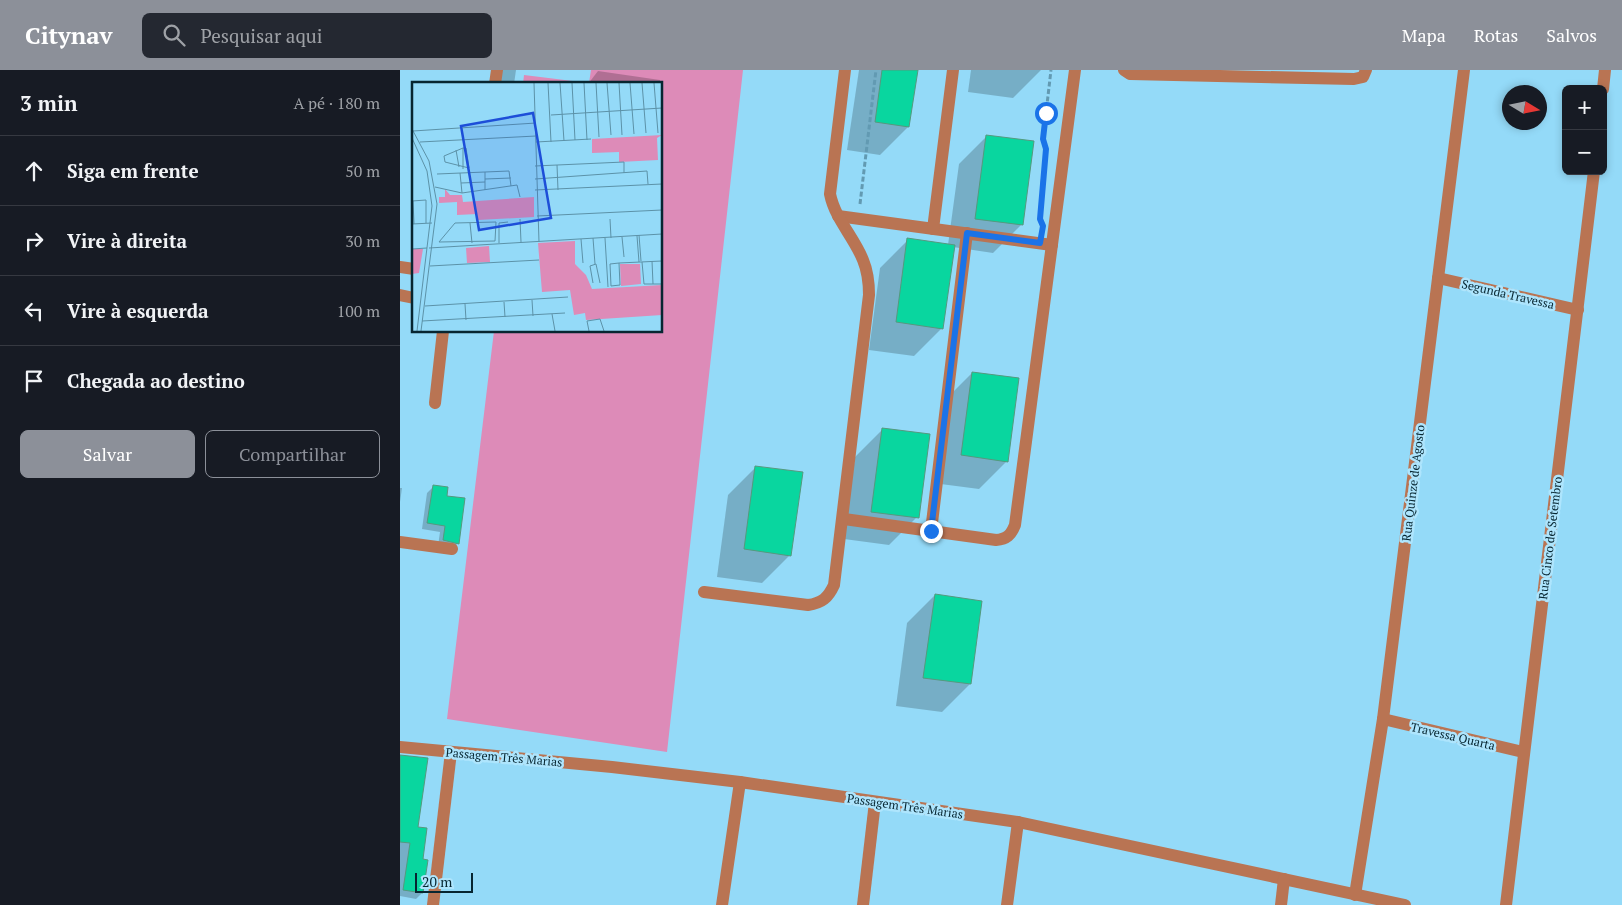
<!DOCTYPE html>
<html lang="pt">
<head>
<meta charset="utf-8">
<style>
	:root { --surface:#171b24; --page:#242831; --text:#f1f3f6; --muted:#9ea1a6; --line:#363941; --accent:#8c9099 }
	body { margin:0; font-family:"PT Serif",serif; background:var(--page); color:var(--text) }
	.controls { position:absolute; right:15px; top:15px; display:grid; overflow:hidden; border-radius:8px; box-shadow:0 2px 8px #0003 }
	.controls button { width:45px; height:45px; display:grid; place-items:center; padding:0; border:0; border-bottom:1px solid var(--line); background:var(--surface); color:var(--text); font:25px sans-serif }
	.compass { position:absolute; left:1102px; top:15px; width:45px; height:45px; border-radius:50%; background:var(--surface); box-shadow:0 2px 8px #0003; rotate:100deg }
	.scale { position:absolute; left:15px; bottom:12px; width:58px; box-sizing:border-box; padding-left:5px; border:2px solid #072631; border-top:0; font-size:14px; line-height:18px; white-space:nowrap; color:#072631; -webkit-text-stroke:4px #aee5fd; paint-order:stroke }
	.stop { position:absolute; width:15px; height:15px; margin:-11px; border:4px solid #1a73e8; border-radius:50%; background:#fff }
	.stop.end { background:#1a73e8; border-color:#fff; box-shadow:0 1px 5px #0008 }
	.list { margin:0; padding:0; list-style:none }
	h2 { display:flex; justify-content:space-between; align-items:center; height:65px; margin:0; padding:0 20px; font-size:21px }
	h2 small { font-size:16px; font-weight:400; color:var(--muted) }
	.list li { display:grid; grid-template-columns:32px 1fr auto; gap:15px; align-items:center; box-sizing:border-box; height:70px; padding:0 20px; border-top:1px solid var(--line) }
	.list b { display:block; font-size:19px; white-space:nowrap }
	.list em { font-size:16px; font-style:normal; color:var(--muted) }
	.actions { display:flex; gap:10px; padding:15px 20px }
	.actions a { flex:1; padding:11px 0; border:1px solid var(--accent); border-radius:8px; text-align:center; font-size:18px; color:var(--accent) }
	.actions .main { background:var(--accent); color:#fff }
	.icon { flex:none; width:28px; height:28px; fill:none; stroke:currentColor; stroke-width:2; stroke-linecap:round; stroke-linejoin:round }
	.map { position:relative; flex:none; width:1222px; height:835px; overflow:hidden }
	header { display:flex; align-items:center; gap:30px; box-sizing:border-box; height:70px; padding:0 25px; background:var(--accent); color:#fff }
	header strong { font-size:24px }
	nav { display:flex; gap:28px; margin-inline-start:auto; font-size:18px }
	.search { width:350px; height:45px; background:var(--page); display:flex; align-items:center; gap:12px; box-sizing:border-box; padding:0 18px; border-radius:8px; color:var(--muted); font-size:19px }
	main { display:flex }
	aside { flex:1; background:var(--surface) }
	.map>svg:first-child { display:block }
</style>
</head>
<body>
<header>
<strong>Citynav</strong>
<div class="search"><svg class="icon" aria-label="search" viewBox="0 0 24 24"><circle cx="10" cy="10" r="6"/><path d="M15 15l6 6"/></svg>Pesquisar aqui</div>
<nav><a>Mapa</a><a>Rotas</a><a>Salvos</a></nav>
</header>
<main>
<aside>
<h2>3 min<small>A pé · 180 m</small></h2>
<ul class="list">
<li><svg class="icon" aria-label="ahead" viewBox="0 0 24 24"><path d="M12 20V5M6 11l6-6 6 6"/></svg><div><b>Siga em frente</b></div><em>50 m</em></li>
<li><svg class="icon" aria-label="right" viewBox="0 0 24 24"><path d="M7 20v-9h11M14 6l5 5-5 5"/></svg><div><b>Vire à direita</b></div><em>30 m</em></li>
<li><svg class="icon" aria-label="left" viewBox="0 0 24 24"><path d="M17 20v-9H6M10 6l-5 5 5 5"/></svg><div><b>Vire à esquerda</b></div><em>100 m</em></li>
<li><svg class="icon" aria-label="arrive" viewBox="0 0 24 24"><path d="M6 21V4h12l-3 4 3 4H6"/></svg><div><b>Chegada ao destino</b></div></li>
</ul>
<div class="actions"><a class="main">Salvar</a><a>Compartilhar</a></div>
</aside>
<div class="map">
<svg width="1222" height="835" viewBox="0 0 1222 835">
	<rect width="100%" height="100%" fill="#94daf8"/>
	<polygon fill="#dd8bb8" points="191,0 343,0 267,682 47,649 94,261 261,261 261,14 123,14 124,5 189,13"/>
	<g fill="#0003">
		<polygon points="101,0 116,0 114,14 101,14"/>
		<polygon points="459,0 516,0 508,57 480,85 447,80"/>
		<polygon points="571,0 641,0 613,28 568,22"/>
		<polygon points="198,1 260,10 260,14 188,14"/>
		<polygon points="587,66 621,155 593,183 553,177 542,258 514,286 469,280 480,198 508,170 548,175 559,94"/>
		<polygon points="572,303 607,391 579,419 533,413 544,331"/>
		<polygon points="483,359 517,447 489,475 444,469 455,387"/>
		<polygon points="356,397 390,485 362,513 317,507 328,425"/>
		<polygon points="33,417 45,427 58,473 52,479 38,476 40,462 22,459 27,423"/>
		<polygon points="0,418 2,418 0,432"/>
		<polygon points="535,525 570,614 542,642 496,636 507,553"/>
		<polygon points="0,686 21,791 22,823 16,829 0,826"/>
	</g>
	<g fill="#09d69f" stroke="#55997e">
		<polygon points="482,0 518,0 509,57 475,52"/>
		<polygon points="586,65 634,71 623,155 575,149"/>
		<polygon points="507,168 555,175 543,259 496,252"/>
		<polygon points="572,302 619,308 608,392 561,385"/>
		<polygon points="482,358 530,364 519,448 471,442"/>
		<polygon points="355,396 403,402 391,486 344,479"/>
		<polygon points="33,415 48,417 47,426 65,428 59,474 43,470 45,456 27,453"/>
		<polygon points="535,524 582,531 571,614 523,608"/>
		<polygon points="0,685 28,688 18,757 27,758 23,789 28,790 23,823 3,820 10,773 0,772"/>
	</g>
	<g fill="none" stroke-linecap="round" stroke-linejoin="round">
		<g stroke="#629ab2" stroke-width="3" stroke-dasharray="5 2.5" stroke-linecap="butt">
			<polyline points="642,113 646,79 643,69 651,0"/>
			<polyline points="460,134 476,0"/>
		</g>
		<g stroke="#b97453" stroke-width="12">
			<polyline points="724,0 730,4 954,9 963,7 966,0"/>
			<polyline points="95,14 97,0"/>
			<polyline points="1203,19 1205,0"/>
			<polyline points="438,146 652,175"/>
			<polyline points="533,159 553,0"/>
			<polyline points="0,197 14,199"/>
			<polyline points="1038,208 1178,240"/>
			<polyline points="0,225 14,228"/>
			<polyline points="35,333 43,261"/>
			<path d="M444 449 596 470C607 469 611 465 615 455L675 0"/>
			<polyline points="531,461 567,163"/>
			<polyline points="0,472 52,479"/>
			<path d="M304 522 408 535C422 533 428 528 434 515L469 225C469 213 468 202 463 190 454 167 435 149 430 124L445 0"/>
			<polyline points="983,649 1123,682"/>
			<polyline points="0,677 212,697 340,712 618,752 1005,835"/>
			<polyline points="955,825 983,649 1064,0"/>
			<polyline points="33,835 51,682"/>
			<polyline points="322,835 340,712"/>
			<polyline points="463,835 475,732"/>
			<polyline points="607,835 618,752"/>
			<polyline points="881,835 884,809"/>
			<polyline points="1106,835 1194,101"/>
		</g>
	</g>
	<g fill="none" stroke-linecap="round" stroke-linejoin="round">
		<polyline stroke="#1a73e8" stroke-width="6" points="531,461 567,163 640,173 643,156 640,149 646,79 643,69 646,43"/>
	</g>
	<g text-anchor="middle" dominant-baseline="central" stroke-width="5" stroke-linejoin="round" paint-order="stroke">
		<g font-size="12" fill="#072631" stroke="#aee5fd">
			<text transform="translate(1108 224) rotate(13)">Segunda Travessa</text>
			<text transform="translate(1013 413) rotate(-83)">Rua Quinze de Agosto</text>
			<text transform="translate(1150 468) rotate(-83)">Rua Cinco de Setembro</text>
			<text transform="translate(1053 666) rotate(13)">Travessa Quarta</text>
			<text transform="translate(104 687) rotate(5)">Passagem Três Marias</text>
			<text transform="translate(505 736) rotate(8)">Passagem Três Marias</text>
		</g>
	</g>
	<g transform="translate(12 12)">
		<rect width="250" height="250" fill="#94daf8"/>
		<path d="M250 53 245 56 246 78 207 80V70L180 71V57ZM33 107 38 113H50L51 120 122 115V135L66 138 65 132 45 133V120L27 121V115H33ZM163 159V182L174 193 180 207 250 203V233L174 238 173 231 162 233 158 208 130 210 126 161ZM77 164 78 180 55 181 54 166ZM0 167H11L7 191 0 192ZM208 182H228L229 202 209 204Z" fill="#dd8bb8"/>
		<path fill="none" stroke="#5c92a8" stroke-width="1" d="M122 1 127 160M136 1 139 60M148 1 152 59M160 1 163 58M172 1 175 58M184 1 187 55M195 1 199 53M207 1 210 53M218 1 222 52M230 1 234 51M242 1 246 51M139 33 250 26M0 47 17 79 25 122 9 249M1 49 124 41M0 56 15 89 20 124 5 249M8 60 124 54M124 60 179 57M51 66H54L57 86 33 80 32 74ZM44 68 47 85M145 83 146 108M123 84 212 80V91M51 87V66M73 90V108M48 91 50 111M25 92 97 89 99 104M73 97 99 96M123 97 235 89 236 102M49 101 73 100M23 105 50 111 105 103 108 115M123 108 250 102M0 119 14 118V141M1 119 2 142M125 134 250 128M108 137 109 160M198 137 199 156M84 140 83 159 27 160 43 141ZM58 141 60 161M0 142 20 141M227 153 229 179M225 154 227 180M210 155 212 175M181 156 183 182M193 156 196 205M169 157 171 181M87 161V141L96 140M17 166 250 152M0 167 15 166M240 179 241 202M230 180 232 202H250M207 181 208 203 199 204 198 182 207 181 250 179M18 184 127 178M181 201 178 184 184 182 188 201M120 218 121 234M92 220 93 235M53 222 54 238M13 224 156 215M140 232 143 249M10 239 153 231M177 249 175 239 188 237 192 249"/>
		<path fill="#1d4ed8" fill-opacity="0.15" stroke="#1d4ed8" stroke-width="2.5" d="M121 31 139 136 67 148 49 44Z"/>
		<rect width="250" height="250" fill="none" stroke="#072631" stroke-width="2.5"/>
	</g>
</svg>
<div class="controls">
<button>+</button>
<button>−</button>
</div>
<svg class="compass" viewBox="-18 -18 36 36"><path d="M0-13l5 13h-10z" fill="#e53935"/><path d="M0 13l5-13h-10z" fill="#9ea1a6"/></svg>
<div class="scale">20 m</div>
<div class="stop" style="left:646px;top:43px"></div>
<div class="stop end" style="left:531px;top:461px"></div>
</div>
</main>
</body>
</html>
